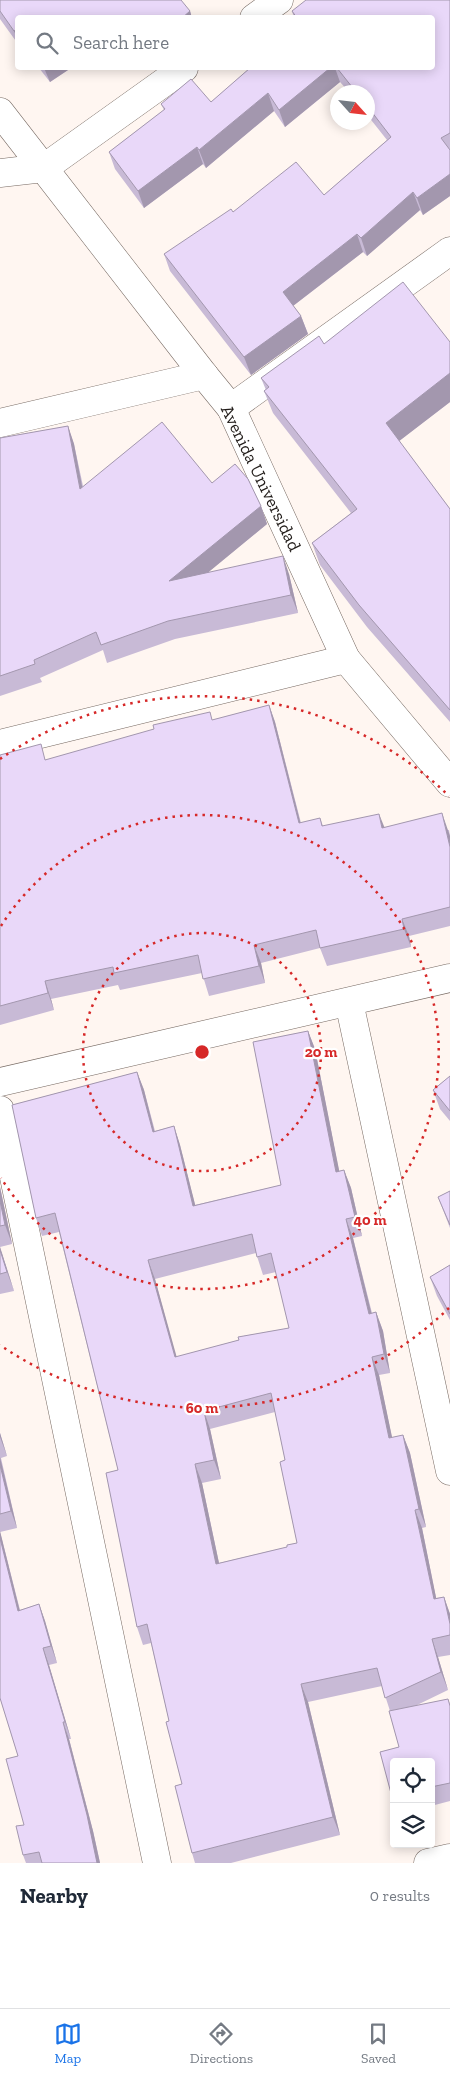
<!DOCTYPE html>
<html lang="en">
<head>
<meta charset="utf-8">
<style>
	:root { --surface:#fff; --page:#f2f2f3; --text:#1f2937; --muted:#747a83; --line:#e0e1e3; --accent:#1a73e8 }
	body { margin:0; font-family:"Zilla Slab",serif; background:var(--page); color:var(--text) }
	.controls { position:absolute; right:15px; bottom:15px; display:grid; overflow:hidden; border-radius:5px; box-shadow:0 2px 12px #0003 }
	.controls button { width:45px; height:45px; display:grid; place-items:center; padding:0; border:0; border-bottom:1px solid var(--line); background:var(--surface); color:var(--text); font:25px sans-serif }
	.compass { position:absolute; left:330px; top:85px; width:45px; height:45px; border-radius:50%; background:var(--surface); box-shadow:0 2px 12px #0003; rotate:117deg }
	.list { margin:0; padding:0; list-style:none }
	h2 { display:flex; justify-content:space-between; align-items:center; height:65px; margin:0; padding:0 20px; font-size:21px }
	h2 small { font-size:16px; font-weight:400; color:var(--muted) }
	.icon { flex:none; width:28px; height:28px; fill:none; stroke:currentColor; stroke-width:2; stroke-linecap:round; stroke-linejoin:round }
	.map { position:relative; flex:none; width:450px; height:1863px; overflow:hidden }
	.search { position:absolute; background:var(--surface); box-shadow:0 2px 12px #0003; left:15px; right:15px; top:15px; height:55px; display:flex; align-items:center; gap:12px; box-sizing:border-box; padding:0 18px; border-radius:5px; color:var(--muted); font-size:19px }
	.sheet { height:145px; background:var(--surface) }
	nav { display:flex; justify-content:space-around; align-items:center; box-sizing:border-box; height:70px; border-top:1px solid var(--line); background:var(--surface); font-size:14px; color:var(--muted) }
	nav a { display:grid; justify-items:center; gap:2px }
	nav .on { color:var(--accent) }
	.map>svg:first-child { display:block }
</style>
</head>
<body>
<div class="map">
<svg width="450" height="1863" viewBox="0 0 450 1863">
	<rect width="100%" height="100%" fill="#fff6f1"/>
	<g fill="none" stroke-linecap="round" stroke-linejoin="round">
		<defs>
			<g id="street">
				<polyline points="254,18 279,0"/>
				<polyline points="0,112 204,375 231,408 346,659 450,783"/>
				<polyline points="0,173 44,168 184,68"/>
				<polyline points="231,408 450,251"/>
				<polyline points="0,423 204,375"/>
				<polyline points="0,744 346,659"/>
				<polyline points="349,1002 450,1471"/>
				<polyline points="0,1082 450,978"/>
				<polyline points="0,1110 157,1863"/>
				<polyline points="428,1863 450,1858"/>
			</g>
		</defs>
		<use href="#street" stroke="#766962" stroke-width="29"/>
		<use href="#street" stroke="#fff" stroke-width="28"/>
	</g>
	<g fill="#c8bad6" fill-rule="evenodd">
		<polygon points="0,0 190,11 192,18 18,18 18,44 0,19"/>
		<polygon points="450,0 450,196 423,215 420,210 367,256 363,252 293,306 301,316 308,334 251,375 170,271 164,254 233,212 324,195 387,140 368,116 368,92 349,92 340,82 285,127 274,111 206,168 203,164 144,208 115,169 109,152 164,110 161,104 211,102 250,68 432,68 432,18 294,18 292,11"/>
		<polygon points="39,68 71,68 50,82"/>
		<polygon points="450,342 450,402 399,441 450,509 450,722 367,627 320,565 312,543 351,513 273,413 264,391 266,390 261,378 324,344"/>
		<polygon points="68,426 74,444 83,486 212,483 261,506 267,524 208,572 289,574 298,613 175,639 107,663 103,650 40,678 42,682 0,696 0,438"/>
		<polygon points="269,705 275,722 301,823 320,818 323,826 384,827 449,830 450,836 450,926 409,936 411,947 327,966 320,948 261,963 265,983 209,996 202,973 120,990 118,985 51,999 54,1010 0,1025 0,755 47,760 213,720"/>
		<path d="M308 1031 315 1049 339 1171 344 1170 351 1188 362 1236 353 1238 372 1313 376 1312 383 1331 390 1373 379 1375 392 1438 403 1435 410 1453 426 1527 422 1528 436 1598 444 1597 450 1614V1655L438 1657 448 1690 415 1706 448 1699 450 1704V1801L431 1806V1762H394V1802L380 1752 399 1747 389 1711H390L382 1686 308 1702 340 1835 231 1863H195L192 1853 175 1786 182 1784 166 1722 169 1721 151 1643 143 1645 137 1627 106 1473 118 1470 59 1232 42 1236 36 1218 12 1105 137 1072 144 1090 155 1131 174 1126 180 1145 195 1205 281 1185 253 1042ZM256 1253 263 1275 276 1272 289 1328 238 1337 239 1340 176 1357 155 1279ZM275 1412 285 1460 280 1462 297 1543 287 1545V1547L219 1563 202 1483 221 1479 210 1429Z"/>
		<polygon points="450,1076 450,1121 440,1109 433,1090"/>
		<polygon points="0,1187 12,1244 0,1247"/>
		<polygon points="450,1191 450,1228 438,1197"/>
		<polygon points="0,1247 14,1291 0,1294"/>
		<polygon points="450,1265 450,1320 437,1296 430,1277"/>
		<polygon points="0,1433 7,1456 1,1458 17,1528 0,1532 20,1610 39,1604 45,1621 57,1663 49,1665 71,1739 69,1739 93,1831 100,1863 26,1863 23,1855 24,1825 18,1756 0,1698"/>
	</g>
	<g fill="#a397ae">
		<polygon points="190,11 192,18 182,18"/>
		<polygon points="18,29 18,40 14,31"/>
		<polygon points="44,68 71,68 50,82"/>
		<polygon points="330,68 335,68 340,82 285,127 279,110"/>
		<polygon points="268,93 274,111 206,168 199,150"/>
		<polygon points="197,147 203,164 144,208 138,191"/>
		<polygon points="450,174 450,196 423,215 417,198"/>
		<polygon points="413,192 420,210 367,256 361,238"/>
		<polygon points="357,234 363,252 289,309 283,292"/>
		<polygon points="301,316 308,334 251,375 244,357"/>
		<polygon points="450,373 450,402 394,445 386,423"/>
		<polygon points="68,426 74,444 86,507 80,489"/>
		<polygon points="261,506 267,524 176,599 169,581"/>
		<polygon points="283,556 289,574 298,613 291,595"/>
		<polygon points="269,705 275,722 305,841 299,823"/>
		<polygon points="442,813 450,836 450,847"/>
		<polygon points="379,814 386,831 382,828"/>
		<polygon points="402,919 409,936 411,947 404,929"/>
		<polygon points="254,945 261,963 265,983 259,966"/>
		<polygon points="45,981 51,999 54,1010 48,993"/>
		<polygon points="308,1031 315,1049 343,1190 336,1172"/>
		<polygon points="137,1072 144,1090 159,1150 153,1132"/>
		<polygon points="174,1126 180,1145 200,1224 193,1206"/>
		<polygon points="344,1170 351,1188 362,1236 355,1217"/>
		<polygon points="0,1187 12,1244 5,1225 0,1201"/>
		<polygon points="346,1219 353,1238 376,1332 369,1314"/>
		<polygon points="0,1247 14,1291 7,1272 0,1250"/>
		<polygon points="148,1260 155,1279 182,1376 175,1357"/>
		<polygon points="376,1312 383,1331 390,1373 384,1354"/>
		<polygon points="372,1357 379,1375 396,1456 389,1438"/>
		<polygon points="204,1411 210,1429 221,1479 214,1460"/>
		<polygon points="0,1433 7,1456 0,1437"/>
		<polygon points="403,1435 410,1453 426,1527 419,1509"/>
		<polygon points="0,1457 17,1528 11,1511 0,1465"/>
		<polygon points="195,1464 202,1483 223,1582 216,1564"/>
		<polygon points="415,1510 422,1528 440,1617 434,1599"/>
		<polygon points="0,1531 24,1628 18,1611 0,1538"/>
		<polygon points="444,1597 450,1614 450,1624"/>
		<polygon points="39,1604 45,1621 57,1663 51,1646"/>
		<polygon points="432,1639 438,1657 448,1690 441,1672"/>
		<polygon points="43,1648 49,1665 71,1739 65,1722"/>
		<polygon points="301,1684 308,1702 340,1835 333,1817"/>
		<polygon points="63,1722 69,1739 93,1831 100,1863 97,1863"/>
	</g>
	<g fill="#e9d8f9" stroke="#a397ae" fill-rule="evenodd">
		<polygon points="0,0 181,0 190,11 182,18 18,18 18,29 14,31 0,11"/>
		<polygon points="306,0 450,0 450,133 441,138 450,150 450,174 417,198 413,192 361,238 357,234 283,292 301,316 244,357 164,254 231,209 233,212 296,162 324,195 391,137 368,107 368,92 356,92 337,68 432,68 432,18 297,18 292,11"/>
		<polygon points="250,68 330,68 279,110 268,93 199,150 197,147 138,191 109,152 165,109 161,104 191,79 211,102"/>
		<polygon points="403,282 450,342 450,373 386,423 450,509 450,710 359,605 312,543 357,509 264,391 269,387 261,378 319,336 324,344"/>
		<polygon points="162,422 212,483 235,464 248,479 261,506 169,581 283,556 291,595 168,621 101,645 96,632 34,660 35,664 0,676 0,438 68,426 80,489"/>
		<polygon points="269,705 299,823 320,818 322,826 379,814 382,828 442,813 450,847 450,907 402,919 404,929 320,948 316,930 254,945 259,966 203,979 198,955 114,973 113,967 45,981 48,993 0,1006 0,755 41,744 45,760 154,729 153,725 210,712 212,720"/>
		<path d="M308 1031 336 1172 344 1170 355 1217 346 1219 369 1314 376 1312 384 1354 372 1357 389 1438 403 1435 419 1509 415 1510 434 1599 444 1597 450 1624V1635L432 1639 441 1672 385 1698 377 1668 301 1684 333 1817 192 1853 175 1786 182 1784 166 1722 169 1721 147 1624 137 1627 106 1473 118 1470 55 1213 36 1218 12 1105 137 1072 153 1132 174 1126 193 1206 281 1185 253 1042ZM252 1234 257 1257 271 1253 289 1328 238 1337 239 1340 175 1357 148 1260ZM271 1393 285 1460 280 1462 297 1543 287 1545V1547L216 1564 195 1464 214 1460 204 1411Z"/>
		<polygon points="450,1076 450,1111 433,1090"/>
		<polygon points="450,1191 450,1225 438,1197"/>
		<polygon points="0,1201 5,1225 0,1226"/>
		<polygon points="0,1250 7,1272 0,1274"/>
		<polygon points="450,1265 450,1314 430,1277"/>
		<polygon points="0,1465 11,1511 0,1514"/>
		<polygon points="0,1538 18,1611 39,1604 51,1646 43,1648 65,1722 63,1722 87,1815 97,1863 42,1863 39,1852 23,1855 16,1826 24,1825 6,1759 18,1756 0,1698"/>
		<polygon points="448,1699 450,1706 450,1783 431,1787 431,1762 394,1762 394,1797 392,1797 380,1752 399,1747 389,1711"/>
	</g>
	<g fill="none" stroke="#d62828" stroke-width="2.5" stroke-dasharray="2.5 5">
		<circle cx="202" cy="1052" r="119"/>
		<path d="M1 926A237 237 0 1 1 1 1178"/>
		<path d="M449 1308A356 356 0 0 1 0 1345M0 759A356 356 0 0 1 449 796"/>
	</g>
	<g text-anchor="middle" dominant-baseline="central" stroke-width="4.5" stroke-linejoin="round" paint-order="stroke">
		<g font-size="18" fill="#221d1a" stroke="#fff">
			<text transform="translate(261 478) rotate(64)">Avenida Universidad</text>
		</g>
	</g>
	<circle cx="202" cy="1052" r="8" fill="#d62828" stroke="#fff" stroke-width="2.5"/>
	<g font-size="15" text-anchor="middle" font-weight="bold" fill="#d62828" stroke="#fff" stroke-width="4.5" stroke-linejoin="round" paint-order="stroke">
		<text x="321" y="1057">20 m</text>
		<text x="370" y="1225">40 m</text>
		<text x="202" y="1413">60 m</text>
	</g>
</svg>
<div class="controls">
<button><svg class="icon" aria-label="locate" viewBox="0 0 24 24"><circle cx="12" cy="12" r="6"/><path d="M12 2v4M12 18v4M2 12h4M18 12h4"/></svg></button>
<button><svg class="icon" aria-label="layers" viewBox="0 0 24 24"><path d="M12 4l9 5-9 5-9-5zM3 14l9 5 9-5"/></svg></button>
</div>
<svg class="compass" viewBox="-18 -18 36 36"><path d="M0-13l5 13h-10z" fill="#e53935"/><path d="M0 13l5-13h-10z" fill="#747a83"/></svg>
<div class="search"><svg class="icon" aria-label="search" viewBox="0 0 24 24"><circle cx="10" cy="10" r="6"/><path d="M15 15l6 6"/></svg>Search here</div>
</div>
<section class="sheet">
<h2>Nearby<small>0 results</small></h2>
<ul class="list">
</ul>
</section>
<nav>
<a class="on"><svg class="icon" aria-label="map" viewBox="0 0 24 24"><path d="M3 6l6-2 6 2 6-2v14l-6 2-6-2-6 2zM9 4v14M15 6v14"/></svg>Map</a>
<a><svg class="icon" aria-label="directions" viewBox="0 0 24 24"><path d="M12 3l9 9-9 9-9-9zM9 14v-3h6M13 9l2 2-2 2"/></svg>Directions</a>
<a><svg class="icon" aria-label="saved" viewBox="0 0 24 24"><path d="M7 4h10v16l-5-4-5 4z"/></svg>Saved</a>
</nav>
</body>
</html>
